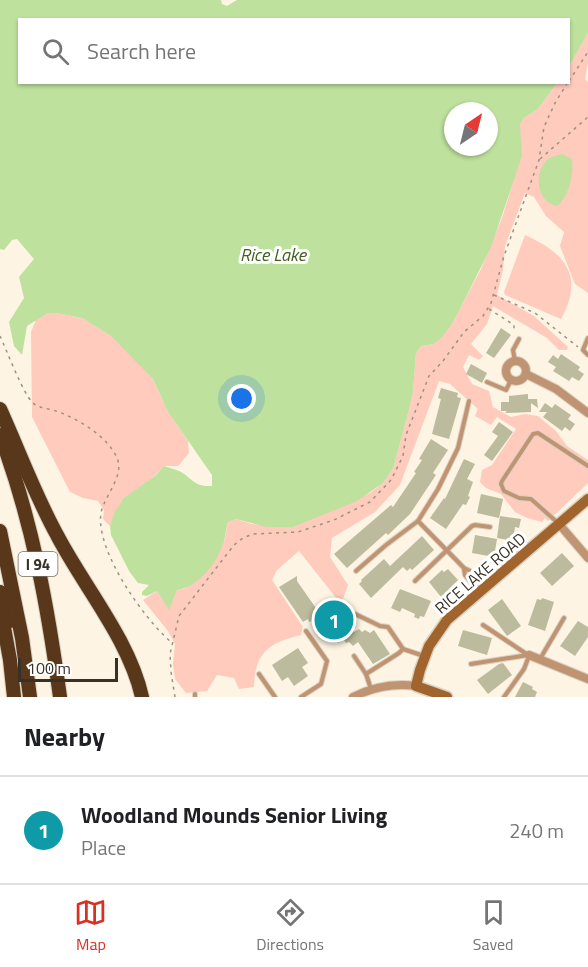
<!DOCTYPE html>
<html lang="en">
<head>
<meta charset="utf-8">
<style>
	:root { --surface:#fff; --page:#f6f6f6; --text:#202124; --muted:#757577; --line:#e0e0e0; --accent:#d93025 }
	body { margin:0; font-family:"Titillium Web",sans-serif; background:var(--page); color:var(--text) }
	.compass { position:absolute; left:444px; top:102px; width:54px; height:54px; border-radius:50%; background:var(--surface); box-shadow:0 2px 4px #0004; rotate:35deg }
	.scale { position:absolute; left:18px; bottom:15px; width:100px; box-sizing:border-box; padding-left:6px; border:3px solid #373126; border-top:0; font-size:16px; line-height:21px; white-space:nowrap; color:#373126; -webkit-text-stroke:4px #fff; paint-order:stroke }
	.you { position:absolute; left:242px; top:399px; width:21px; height:21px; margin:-15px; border:4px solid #fff; border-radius:50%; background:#1a73e8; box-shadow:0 0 0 9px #1a73e833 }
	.badge { display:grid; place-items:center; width:39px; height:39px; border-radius:50%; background:var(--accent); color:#fff; font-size:20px; font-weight:700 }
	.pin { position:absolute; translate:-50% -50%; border:3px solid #fff; box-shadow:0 2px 6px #0006 }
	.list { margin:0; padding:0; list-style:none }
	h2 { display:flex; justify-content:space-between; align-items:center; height:78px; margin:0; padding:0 24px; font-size:26px }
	h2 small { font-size:20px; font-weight:400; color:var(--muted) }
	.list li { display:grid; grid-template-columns:39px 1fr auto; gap:18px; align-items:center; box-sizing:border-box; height:108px; padding:0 24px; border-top:2px solid var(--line) }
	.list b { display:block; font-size:22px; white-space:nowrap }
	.list p { margin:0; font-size:20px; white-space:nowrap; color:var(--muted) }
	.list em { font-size:20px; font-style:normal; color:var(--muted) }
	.icon { flex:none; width:33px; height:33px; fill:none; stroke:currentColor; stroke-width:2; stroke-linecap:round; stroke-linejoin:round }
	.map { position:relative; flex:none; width:588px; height:697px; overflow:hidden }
	.search { position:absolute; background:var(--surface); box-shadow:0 2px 4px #0004; left:18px; right:18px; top:18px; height:66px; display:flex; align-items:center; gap:15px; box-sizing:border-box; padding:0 21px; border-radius:0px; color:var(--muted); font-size:22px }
	.sheet { height:186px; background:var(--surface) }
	nav { display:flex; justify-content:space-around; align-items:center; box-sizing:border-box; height:84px; border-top:2px solid var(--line); background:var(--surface); font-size:16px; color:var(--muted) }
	nav a { display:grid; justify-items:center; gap:3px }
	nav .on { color:var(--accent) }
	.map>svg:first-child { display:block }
</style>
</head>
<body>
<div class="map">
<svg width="588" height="697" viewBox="0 0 588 697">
	<rect width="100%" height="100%" fill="#fdf4e3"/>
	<g fill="#fecbbd" fill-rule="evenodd">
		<path d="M588 33V63L585 79 588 82V293L575 284 560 246 564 232 546 216 534 197 525 193 505 246 503 270 497 295 534 316 568 347 567 350H559L547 338 493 306 487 324 471 344 483 356 479 360 469 355 463 367 472 384 489 391 493 407 511 417 525 414 538 416 556 431 567 446 588 460V483L548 521 545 518 542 522 527 518 515 512 501 494 486 488 480 482 482 470 492 465 516 429 497 417 491 425 475 416 478 409 450 384 439 381 400 485 375 512 332 538 330 557 348 585 343 599H337L299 551 277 570 272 580 303 627 301 635C268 643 255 653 254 687L239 689 234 678 217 675 207 691 186 693 175 679 173 664 175 644 168 631 143 600 157 591 169 609 177 590 186 588 225 539 228 522 236 519 252 524 293 527 370 493 383 483 393 469 409 410 413 392 416 353 421 346 434 344 452 324 481 269 502 218 512 186 520 125 524 118 538 109 557 83 568 82 569 67ZM563 154 539 186C542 166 541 160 563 154Z"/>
		<path d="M525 235C565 253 585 276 561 319L505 295 504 292Z"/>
		<path d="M48 313H56L82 318 111 336 140 363 153 379 168 412 188 441 189 453 178 466H164C142 491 121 492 110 526L103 519 104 510 98 501 83 498 70 492 32 417 31 332 36 320Z"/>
	</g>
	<g fill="#bee19d" fill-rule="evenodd">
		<path d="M0 0H221L222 4 227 6 237 0H588V33L569 67 568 20H20V82L557 83 538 109 524 118 520 125 522 155 512 186 491 247 460 309 452 324 442 337 434 344 421 346 416 353 413 392 409 410 393 469 383 483 357 501 293 527H267L236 519 228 522C226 528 226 535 224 541 217 563 200 586 177 590L169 610 157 591 147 596 142 595V592L149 585 138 583 129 571 111 535 110 526 114 513 124 498 156 475 164 466C169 468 175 469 179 471 193 478 193 487 212 486V475L168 412 153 379 111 336 82 318 56 313H48L27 326 22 355 14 346 9 322 24 298 19 277 34 259 17 239 12 240 4 250 0 249ZM453 111H489V147H453Z"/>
		<path d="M562 154 572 159C574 173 569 197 557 206 535 202 534 170 548 159 552 156 558 155 562 154Z"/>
	</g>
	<g fill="#bcbb9d">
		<polygon points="501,328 511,335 494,358 486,353"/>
		<polygon points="561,354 580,367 578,370 584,374 579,381 572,377 569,381 553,371 556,367 548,362 553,355 558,359"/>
		<polygon points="471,364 487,373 482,383 466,374"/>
		<polygon points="441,388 458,393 457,397 461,398 449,439 432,434 441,399 438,398"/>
		<polygon points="528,394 528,399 537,399 538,408 531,403 531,412 505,413 507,411 501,411 501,402 509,402 509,396"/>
		<polygon points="545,403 552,408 555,404 571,415 568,419 575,424 570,431 565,427 562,431 543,417 547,412 539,412"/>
		<polygon points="499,422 513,432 492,461 484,455 498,436 492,432"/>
		<polygon points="431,439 448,450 433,473 436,475 410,514 388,535 386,533 347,568 334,554 391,505 393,507 416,473 414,472 422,460 419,459"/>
		<polygon points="464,459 475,464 467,479 473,482 468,496 470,497 466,505 463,504 446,529 430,518 444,498 445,499"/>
		<polygon points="481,494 503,499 499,518 477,513"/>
		<polygon points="500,516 521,519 519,528 515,527 513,541 497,538"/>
		<polygon points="475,535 497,539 494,557 472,553"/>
		<polygon points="422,536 434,550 412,570 410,568 407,571 403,567 371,598 359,584 362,581 361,580 384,559 390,566"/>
		<polygon points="562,553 574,566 552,586 540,573"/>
		<polygon points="448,569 458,580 441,597 429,582 442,570 444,572"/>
		<polygon points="297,576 297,581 318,611 324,607 326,610 332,608 334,611 338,609 354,632 359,629 362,632 365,630 370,633 374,630 390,654 373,664 358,642 353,646 349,642 346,643 344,640 338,643 323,619 317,623 316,620 309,622 308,619 303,622 279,587"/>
		<polygon points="400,589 431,601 424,617 420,616 419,619 414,617 415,614 402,608 400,612 391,608"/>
		<polygon points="542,598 554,602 545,631 528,625 537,599 541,600"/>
		<polygon points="502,599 521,626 507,636 488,610"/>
		<polygon points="578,621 588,627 588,637 575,656 560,646"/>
		<polygon points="463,630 492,638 487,655 458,646"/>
		<polygon points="298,648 308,663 302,667 308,676 294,686 288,677 282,681 272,665"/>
		<polygon points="503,663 512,675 488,694 477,680 499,664"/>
		<polygon points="523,682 533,687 532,689 537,692 535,697 515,697"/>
	</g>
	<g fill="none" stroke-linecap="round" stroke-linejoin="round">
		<defs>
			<g id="lane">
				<polyline points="588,338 583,350 588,355"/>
				<polyline points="515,361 513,350 519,339"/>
				<polyline points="487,382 506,390 511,380"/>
				<polyline points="418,521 438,489 458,448 469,401"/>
				<polyline points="558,523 531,499 519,498 504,491 501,484 502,481 533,434 538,433 588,466"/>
				<polyline points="464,569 465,575 479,592"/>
				<polyline points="356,571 386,545 418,521 464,568 470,571 484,586"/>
				<polyline points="415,581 472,526 475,525 490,527"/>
				<polyline points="351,612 380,626 388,627 403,649 424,656"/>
				<polyline points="483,625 528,655"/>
				<polyline points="354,656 366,674"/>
				<polyline points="540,659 564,618"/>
				<polyline points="471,664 528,655"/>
				<polyline points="259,674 275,697"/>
				<polyline points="371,689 366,674 399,653 403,649"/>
				<polyline points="195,694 195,697"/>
				<polyline points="301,697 321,684 327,661 306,631"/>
				<polyline points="504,697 524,669 529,656"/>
			</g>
			<g id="street">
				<circle cx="516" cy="371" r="10"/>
				<polyline points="526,374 556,389 588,413"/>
				<polyline points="559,524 588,558"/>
				<polyline points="529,655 588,679"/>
				<path d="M353 697C373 687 394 683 416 686"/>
			</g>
			<polyline id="secondary" points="447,697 416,686 420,670 429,646 447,620 588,499"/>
			<g id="highway">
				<path d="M0 409C19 451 35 495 57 535 84 587 129 639 142 697"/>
				<path d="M0 435C32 519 48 608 60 697"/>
				<polyline points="0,531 22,638 30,697"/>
				<polyline points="0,592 5,602 10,621"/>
				<polyline points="1,611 10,660 14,697"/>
			</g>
		</defs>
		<use href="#lane" stroke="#d9d1c1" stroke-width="6"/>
		<use href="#street" stroke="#d9d1c1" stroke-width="10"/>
		<use href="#secondary" stroke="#d9d1c1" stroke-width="13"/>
		<use href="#highway" stroke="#d9d1c1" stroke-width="16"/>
		<g stroke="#9a9385" stroke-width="1.5" stroke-dasharray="3 4.5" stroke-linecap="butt">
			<polyline points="569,81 588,52"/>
			<polyline points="540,159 588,117"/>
			<polyline points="494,295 535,313 578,347"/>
			<polyline points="489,309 514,325 514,332"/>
			<path d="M0 336C7 351 22 391 32 402 38 408 45 408 53 410 75 417 107 435 117 458 125 476 104 496 101 513 95 550 144 619 171 642"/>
			<polyline points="175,697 171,672 170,654 179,616 234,545 243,538 253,534 298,532 334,520 370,502 391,480 403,456 406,435 429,376 443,361 464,332 483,316 491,303 504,256 539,160 544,127 555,103 568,82"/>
		</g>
		<use href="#lane" stroke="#c09472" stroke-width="4"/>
		<use href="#street" stroke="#c09472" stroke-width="8"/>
		<use href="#secondary" stroke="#a2642d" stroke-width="10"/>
		<use href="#highway" stroke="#58371b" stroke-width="14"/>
	</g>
	<g text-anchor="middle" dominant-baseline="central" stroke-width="6" stroke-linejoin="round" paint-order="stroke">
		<rect fill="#fff" stroke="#736f67" stroke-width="1.5" x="18.5" y="552" width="39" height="24" rx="4.5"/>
		<g font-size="15" font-weight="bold" fill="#373126">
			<text x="38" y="564">I 94</text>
		</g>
		<g font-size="16" fill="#373126" stroke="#fff">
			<text transform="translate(480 573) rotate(-41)">RICE LAKE ROAD</text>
		</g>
		<g font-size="18" font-style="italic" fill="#42601c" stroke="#fff">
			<text x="273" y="254">Rice Lake</text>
		</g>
	</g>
</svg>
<svg class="compass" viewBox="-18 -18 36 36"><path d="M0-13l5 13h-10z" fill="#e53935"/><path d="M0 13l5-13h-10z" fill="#757577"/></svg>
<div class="scale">100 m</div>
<div class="you"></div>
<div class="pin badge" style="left:334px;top:620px;background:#0f9aa8">1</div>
<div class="search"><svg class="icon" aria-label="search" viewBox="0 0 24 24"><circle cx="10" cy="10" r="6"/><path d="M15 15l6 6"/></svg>Search here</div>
</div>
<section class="sheet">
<h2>Nearby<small></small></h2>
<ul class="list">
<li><span class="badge" style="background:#0f9aa8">1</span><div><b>Woodland Mounds Senior Living</b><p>Place</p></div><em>240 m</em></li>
</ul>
</section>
<nav>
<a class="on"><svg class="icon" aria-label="map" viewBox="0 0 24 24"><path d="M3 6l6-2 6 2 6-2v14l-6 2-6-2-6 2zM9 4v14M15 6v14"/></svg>Map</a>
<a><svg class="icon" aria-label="directions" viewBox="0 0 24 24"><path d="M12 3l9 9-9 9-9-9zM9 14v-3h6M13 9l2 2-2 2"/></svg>Directions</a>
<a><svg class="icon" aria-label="saved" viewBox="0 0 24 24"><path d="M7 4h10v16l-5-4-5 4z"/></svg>Saved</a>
</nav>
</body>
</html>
